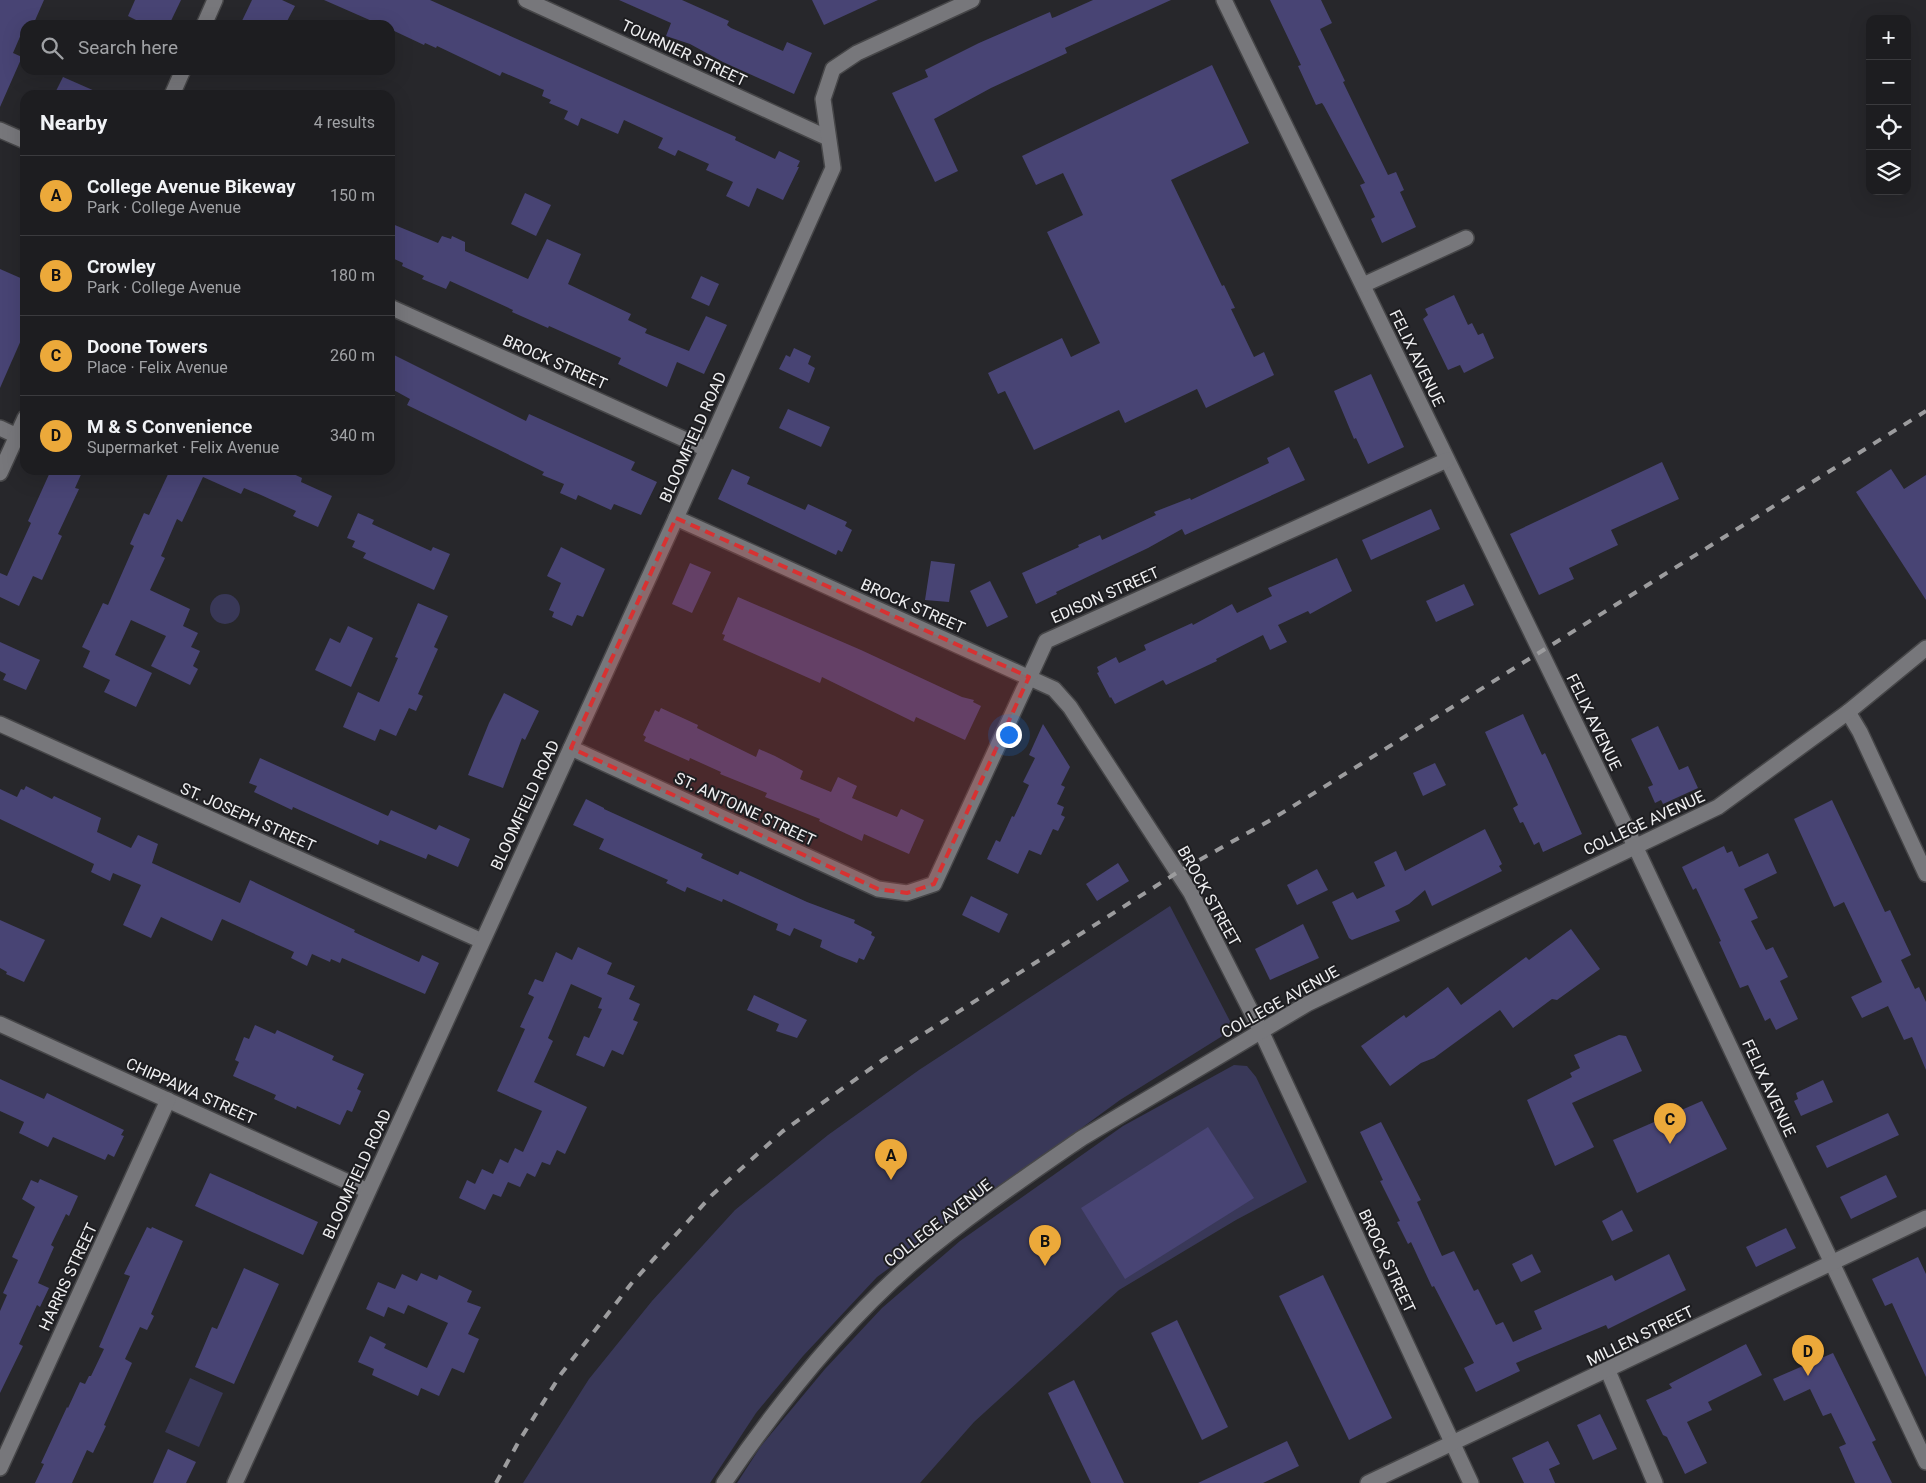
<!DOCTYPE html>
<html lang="en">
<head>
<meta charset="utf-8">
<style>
	:root { --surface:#1d1d20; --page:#252629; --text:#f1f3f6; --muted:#a0a2a5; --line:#3b3b3e; --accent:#eca93a }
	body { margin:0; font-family:Roboto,sans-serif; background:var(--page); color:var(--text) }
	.controls { position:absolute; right:15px; top:15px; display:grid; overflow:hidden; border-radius:10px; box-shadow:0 5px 20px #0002 }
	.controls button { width:45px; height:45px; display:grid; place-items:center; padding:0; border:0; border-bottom:1px solid var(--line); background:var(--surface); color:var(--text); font:25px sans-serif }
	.you { position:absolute; left:1008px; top:734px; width:18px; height:18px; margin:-12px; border:4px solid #fff; border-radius:50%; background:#1a73e8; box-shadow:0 0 0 8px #1a73e833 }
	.badge { display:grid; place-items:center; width:32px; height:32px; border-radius:50%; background:var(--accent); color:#111; font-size:16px; font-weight:700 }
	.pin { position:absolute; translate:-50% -41px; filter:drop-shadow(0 1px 2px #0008) }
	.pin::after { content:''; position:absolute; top:26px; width:18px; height:15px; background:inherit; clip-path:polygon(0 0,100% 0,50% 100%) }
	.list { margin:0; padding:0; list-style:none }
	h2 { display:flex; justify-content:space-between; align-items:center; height:65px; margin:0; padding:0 20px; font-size:21px }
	h2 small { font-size:16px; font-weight:400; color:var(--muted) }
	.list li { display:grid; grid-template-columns:32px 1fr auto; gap:15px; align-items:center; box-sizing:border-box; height:80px; padding:0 20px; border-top:1px solid var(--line) }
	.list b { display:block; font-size:19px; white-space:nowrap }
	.list p { margin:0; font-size:16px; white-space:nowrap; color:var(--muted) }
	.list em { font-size:16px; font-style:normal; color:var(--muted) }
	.icon { flex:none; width:28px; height:28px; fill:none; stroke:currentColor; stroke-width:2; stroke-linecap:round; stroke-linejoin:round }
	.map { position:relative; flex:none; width:1926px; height:1483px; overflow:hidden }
	.search { position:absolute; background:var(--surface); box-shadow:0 5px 20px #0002; left:20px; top:20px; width:375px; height:55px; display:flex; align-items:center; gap:12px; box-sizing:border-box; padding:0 18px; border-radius:15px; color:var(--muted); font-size:19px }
	.panel { position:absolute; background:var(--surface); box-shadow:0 5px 20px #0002; left:20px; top:90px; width:375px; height:385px; border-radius:15px }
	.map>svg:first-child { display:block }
</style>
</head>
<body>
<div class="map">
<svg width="1926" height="1483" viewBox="0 0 1926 1483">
	<rect width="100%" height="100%" fill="#27272b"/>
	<g fill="#393858">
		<circle cx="225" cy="609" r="15"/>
		<polygon points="1170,906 1231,1023 1224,1035 1120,1100 877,1277 803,1356 756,1413 710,1483 523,1483 589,1379 652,1301 735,1210 828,1135 919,1070"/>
		<polygon points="1234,1065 1247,1066 1256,1077 1307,1182 1236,1220 1119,1290 974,1422 920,1483 737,1483 761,1446 825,1369 882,1308 960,1241 1123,1126"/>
		<polygon points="190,1378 223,1393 199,1447 165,1432"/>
	</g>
	<g fill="#484474">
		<polygon points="0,0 44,0 33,25 25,25 13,53 22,57 0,107"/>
		<polygon points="135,0 181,0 169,25 146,25 128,16"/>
		<polygon points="252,0 282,0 295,6 285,25 240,25"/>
		<polygon points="324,0 430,0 736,137 735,140 775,159 779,151 800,161 797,167 799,167 783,200 757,188 749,207 726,196 733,182 706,170 709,164 678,150 675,156 658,148 663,138 624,120 618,134 581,118 578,126 564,119 568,111 549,103 551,100 542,96 544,90 502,72 500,76 437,46 436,48 425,43 424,45 390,29 390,25 381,25"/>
		<polygon points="619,0 682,0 729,21 727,25 731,28 783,51 787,42 812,53 794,94 723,62 690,44 666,36 671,23"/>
		<polygon points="812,0 878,0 824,25"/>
		<polygon points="1093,0 1171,0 1065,48 1067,53 991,88 934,119 958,171 935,182 892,93 928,77 925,70 979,43 1050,12 1052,18 1055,17"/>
		<polygon points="1270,0 1321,0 1332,23 1320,29 1345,81 1343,82 1388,175 1396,172 1404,190 1400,192 1416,227 1382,243 1371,219 1375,217 1360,185 1365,183 1324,106 1322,103 1316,105 1298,66 1301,65"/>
		<polygon points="1212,65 1249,143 1171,180 1222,286 1224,285 1235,308 1231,309 1254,357 1264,352 1274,375 1206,408 1197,389 1125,423 1119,410 1034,450 1005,391 998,394 988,373 1062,338 1071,357 1100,343 1047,232 1083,215 1063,173 1036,185 1022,156"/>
		<polygon points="63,77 104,95 54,95"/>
		<polygon points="525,193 551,205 536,236 511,224"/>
		<polygon points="390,223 438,243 442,236 451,239 452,236 465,242 465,251 528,279 547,239 581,254 568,284 631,314 628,320 647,329 645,333 689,351 706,316 727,325 704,374 677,362 667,387 618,364 621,358 549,326 548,328 512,312 513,310 450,281 446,289 422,279 424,276 402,266 403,263 390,257"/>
		<polygon points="0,269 25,280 25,331 0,388"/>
		<polygon points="701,276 719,284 709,306 691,298"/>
		<polygon points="1454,295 1468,325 1472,323 1478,335 1483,333 1494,358 1464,373 1460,365 1448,370 1423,319 1428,315 1425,309"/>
		<polygon points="794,348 811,356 808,364 815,368 809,383 779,369 786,355 790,357"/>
		<polygon points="390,353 526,421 529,414 635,462 631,470 657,482 641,515 614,504 611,510 578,495 576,500 560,493 564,484 542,475 544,472 407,405 410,399 390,388"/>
		<polygon points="1371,374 1404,447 1368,464 1356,438 1354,439 1334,391"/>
		<polygon points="788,409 830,427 821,447 779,428"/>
		<polygon points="1289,447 1305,480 1185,535 1182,529 1148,548 1056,592 1057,594 1036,604 1022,573 1079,547 1078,545 1100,535 1102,540 1156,515 1154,512 1190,498 1191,500 1269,463 1267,458"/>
		<polygon points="1662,462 1679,499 1611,530 1618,545 1569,568 1574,579 1539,595 1510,534"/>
		<polygon points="732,469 750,477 747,484 805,510 808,504 847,522 845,526 852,530 842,552 838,550 836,555 718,499"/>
		<polygon points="1891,469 1904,489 1926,475 1926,600 1856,492"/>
		<polygon points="51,470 83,470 75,488 79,489 58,534 62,536 42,580 33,576 19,606 0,597 0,573 7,576 31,523 28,521"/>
		<polygon points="170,470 285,470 302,478 301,482 332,496 318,527 293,516 296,511 261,495 244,488 241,494 203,477 182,522 177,519 161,556 165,558 150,590 190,609 183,626 198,633 191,647 200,651 193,666 198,669 190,685 151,666 166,636 131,620 115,655 152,673 136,707 104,692 110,680 83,667 90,651 82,647 103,603 108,605 134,546 130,544 144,513 149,515"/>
		<polygon points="1431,509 1440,529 1371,560 1362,540"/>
		<polygon points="358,513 374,520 372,524 431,551 433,547 450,554 434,590 363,558 366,553 352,547 355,541 347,538"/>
		<polygon points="561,547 605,569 583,617 577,615 572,626 552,617 554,612 549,610 561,583 547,576"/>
		<polygon points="1337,558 1352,591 1310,614 1308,611 1278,625 1287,642 1270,650 1263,635 1216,659 1217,661 1166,685 1163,680 1115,704 1111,697 1110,698 1097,673 1099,672 1097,667 1116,657 1119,663 1146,650 1144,645 1192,623 1193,625 1232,604 1237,613 1272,596 1268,588"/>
		<polygon points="931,561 955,564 949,602 925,600"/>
		<polygon points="690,563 711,572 692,613 672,604"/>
		<polygon points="990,581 1008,617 987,627 970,591"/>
		<polygon points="1464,584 1474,605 1436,622 1426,601"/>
		<polygon points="738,597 861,650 962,697 974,700 973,702 981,706 965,740 916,717 914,722 822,677 820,683 723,640 725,635 722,634"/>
		<polygon points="418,603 448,616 434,647 438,649 418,694 423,696 416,711 409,708 396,736 380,729 375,741 343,727 358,692 379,702 398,658 395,657"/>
		<polygon points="348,626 373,638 351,687 315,670 330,638 340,643"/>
		<polygon points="0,642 40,660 26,690 3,680 6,674 0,671"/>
		<polygon points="504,693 539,711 525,740 522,738 503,788 468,775 489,723"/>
		<polygon points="661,708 698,725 697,728 756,757 759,749 775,756 803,771 800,779 831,792 838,777 857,786 852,798 897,817 901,809 924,820 909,854 864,834 862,841 819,821 820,819 765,797 767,793 720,774 721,772 690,758 689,761 644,741 646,737 643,735 655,710 659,712"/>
		<polygon points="1523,714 1542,755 1545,753 1582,834 1543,852 1539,842 1534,845 1523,822 1520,823 1513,808 1518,805 1485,732"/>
		<polygon points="1043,724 1070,767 1061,785 1065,787 1057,804 1064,807 1061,815 1065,817 1058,831 1053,829 1041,855 1029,850 1018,874 987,859 996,840 1000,842 1012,816 1014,817 1029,785 1023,782 1035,758 1029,755"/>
		<polygon points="1658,726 1679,770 1688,766 1698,788 1663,804 1661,800 1655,803 1648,787 1653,785 1631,739"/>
		<polygon points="260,758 388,816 391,810 436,830 439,825 470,839 458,867 428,854 426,859 380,840 378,845 293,807 292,810 254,792 257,786 249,783"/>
		<polygon points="1435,763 1446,785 1423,796 1413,773"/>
		<polygon points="26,786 52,799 54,796 101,818 97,832 131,848 138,835 158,844 152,863 240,903 250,880 355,930 354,932 419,962 422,955 439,963 425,994 342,958 340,963 331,959 330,962 312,954 307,966 291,958 294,952 222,919 212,941 161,917 151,938 123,925 141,885 113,873 110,881 91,872 94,864 0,819 0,789 17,797 21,789 24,790"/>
		<polygon points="586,799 604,808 604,809 703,854 701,858 738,875 740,871 807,902 855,920 854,923 872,932 871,935 875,937 864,960 859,958 857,963 837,955 820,947 822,940 794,928 790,936 776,930 778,924 723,899 722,902 687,887 685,892 666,883 668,880 599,849 604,839 573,825"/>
		<polygon points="1832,800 1885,912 1890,910 1911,955 1901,960 1915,989 1919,987 1926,1002 1926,1070 1912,1037 1904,1040 1888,1006 1862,1018 1851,997 1882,982 1844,902 1834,907 1794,819"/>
		<polygon points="1485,829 1502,864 1499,866 1502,871 1432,906 1425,890 1409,904 1395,911 1400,921 1352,940 1349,938 1332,902 1353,892 1357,899 1385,886 1374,862 1396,851 1405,871"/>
		<polygon points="1724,846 1727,853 1732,851 1739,867 1768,853 1777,873 1744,889 1758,918 1751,921 1766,950 1773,947 1788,977 1780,981 1798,1019 1776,1030 1770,1018 1765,1021 1748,985 1740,988 1719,942 1721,941 1696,888 1693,890 1682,867"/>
		<polygon points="1118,863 1129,881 1097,901 1086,884"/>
		<polygon points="1317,869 1328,890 1297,905 1287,885"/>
		<polygon points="971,896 1008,914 999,933 962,915"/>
		<polygon points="0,920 45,940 24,982 6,974 7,972 0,968"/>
		<polygon points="1303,924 1319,958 1270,980 1255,949"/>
		<polygon points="1571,929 1600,969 1557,1000 1552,999 1513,1028 1500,1010 1434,1058 1421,1063 1390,1086 1361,1046 1404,1015 1406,1018 1448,987 1461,1005 1526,957 1529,960"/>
		<polygon points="578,947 612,963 607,974 635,986 629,999 640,1004 633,1020 638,1022 623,1055 612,1050 604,1067 576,1055 584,1036 589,1038 602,1009 598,1008 602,998 571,984 548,1038 553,1041 534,1082 587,1107 565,1154 557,1150 550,1165 542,1162 535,1177 527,1173 520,1187 508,1182 501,1197 493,1194 485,1210 459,1198 467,1180 475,1184 482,1169 493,1174 500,1159 508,1163 515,1148 523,1152 542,1111 497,1091 525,1029 520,1027 534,997 528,994 535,979 543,982 556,952 572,960"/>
		<polygon points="754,995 807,1020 797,1038 776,1031 779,1024 747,1010"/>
		<polygon points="255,1025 275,1034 277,1030 334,1056 332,1060 364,1074 357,1089 361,1091 352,1112 347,1110 340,1125 297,1106 296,1109 274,1099 276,1095 233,1076 239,1062 235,1060 244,1037 249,1039"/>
		<polygon points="1619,1035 1626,1036 1642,1071 1572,1103 1594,1147 1555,1166 1527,1100 1572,1077 1570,1073 1580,1068 1574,1055"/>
		<polygon points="0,1079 44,1099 47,1093 124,1130 121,1135 124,1136 114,1157 108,1154 105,1160 53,1137 48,1147 19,1133 24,1122 0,1111"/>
		<polygon points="1823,1080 1833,1102 1801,1116 1794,1101 1798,1099 1796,1093"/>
		<polygon points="1702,1101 1727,1149 1637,1193 1613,1140"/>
		<polygon points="1888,1113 1899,1135 1827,1168 1816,1146"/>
		<polygon points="1381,1122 1421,1200 1417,1202 1442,1256 1454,1251 1474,1291 1478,1289 1496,1325 1503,1322 1513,1342 1542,1329 1534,1311 1612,1275 1615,1281 1669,1254 1686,1290 1608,1329 1606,1325 1516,1363 1520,1371 1476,1392 1464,1368 1474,1363 1434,1286 1432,1287 1411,1242 1408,1244 1397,1222 1400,1221 1380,1181 1383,1180 1360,1132"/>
		<polygon points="1208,1127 1254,1198 1125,1279 1081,1208"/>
		<polygon points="210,1173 318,1222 303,1255 195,1206"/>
		<polygon points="1886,1175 1897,1197 1851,1219 1840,1197"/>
		<polygon points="40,1179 78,1196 69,1216 66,1214 51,1245 54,1247 38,1283 49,1288 40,1307 37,1305 19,1344 23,1346 0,1393 0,1311 7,1295 3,1293 18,1260 12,1257 35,1207 22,1199 31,1180 38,1183"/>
		<polygon points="1622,1210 1633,1231 1612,1241 1602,1221"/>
		<polygon points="147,1227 151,1229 152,1227 183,1241 151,1314 154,1316 147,1330 140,1327 125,1359 132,1363 104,1425 106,1426 93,1453 87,1450 72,1483 35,1483 44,1464 41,1463 67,1407 68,1408 80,1382 85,1384 89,1376 91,1376 104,1349 99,1347 130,1276 124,1274"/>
		<polygon points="1786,1228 1796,1248 1756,1267 1746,1247"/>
		<polygon points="1532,1254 1541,1272 1521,1282 1512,1264"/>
		<polygon points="1918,1257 1926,1274 1926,1377 1892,1303 1885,1306 1872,1279"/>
		<polygon points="244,1268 279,1284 234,1384 195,1367 212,1327 217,1329"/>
		<polygon points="421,1273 437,1280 439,1275 472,1291 467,1302 481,1307 468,1334 479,1339 464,1373 452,1368 439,1396 421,1388 418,1396 372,1375 374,1369 358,1362 370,1336 386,1344 384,1348 427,1368 448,1323 408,1305 404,1314 388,1307 384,1317 366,1309 378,1282 395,1289 402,1274 417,1281"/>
		<polygon points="1323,1275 1392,1418 1349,1440 1279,1296"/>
		<polygon points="1177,1320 1228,1427 1202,1440 1151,1333"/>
		<polygon points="1746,1344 1762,1375 1708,1402 1712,1410 1687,1422 1707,1463 1685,1474 1667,1437 1663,1435 1646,1400 1672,1388 1669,1384"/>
		<polygon points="1833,1353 1876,1440 1872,1442 1892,1483 1855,1483 1839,1447 1846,1444 1831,1413 1823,1416 1810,1389 1784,1401 1773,1379"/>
		<polygon points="1074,1380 1124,1483 1091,1483 1048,1393"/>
		<polygon points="1600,1414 1617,1449 1593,1460 1577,1425"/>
		<polygon points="1287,1441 1299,1466 1263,1483 1198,1483"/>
		<polygon points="1548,1441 1560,1464 1549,1469 1555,1483 1524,1483 1512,1458"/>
		<polygon points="168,1449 196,1462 186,1483 153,1483"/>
	</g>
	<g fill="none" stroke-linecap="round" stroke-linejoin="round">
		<defs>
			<g id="minor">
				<polyline points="526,0 828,138"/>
				<polyline points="1224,0 1635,846 1926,1462"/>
				<polyline points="204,25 215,0"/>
				<polyline points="172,95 183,70"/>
				<polyline points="0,130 25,141"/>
				<polyline points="1363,285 1466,238"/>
				<polyline points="390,307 706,449"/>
				<polyline points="0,428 17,436"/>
				<polyline points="0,473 25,418"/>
				<polyline points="676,518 1054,689 1070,707 1191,893 1261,1031 1471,1483"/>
				<polyline points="1848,712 1860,732 1926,874"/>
				<polyline points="0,724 482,941"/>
				<polyline points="571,748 878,889 907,893 934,884 1046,641 1447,460"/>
				<polyline points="0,1024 368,1191"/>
				<polyline points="1608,1371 1655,1483"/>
				<polyline points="0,1468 168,1100"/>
				<polyline points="235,1483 676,518 833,168 823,99 833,69 857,53 972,0"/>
				<path d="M724 1483C778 1404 839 1327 911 1264 965 1218 1024 1178 1082 1138L1307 1004 1718 807 1848 712 1926 648"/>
				<polyline points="1368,1483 1926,1218"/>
			</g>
		</defs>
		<use href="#minor" stroke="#464648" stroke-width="18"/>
		<use href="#minor" stroke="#77777b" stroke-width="15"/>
		<polyline stroke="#9c9c9e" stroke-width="4" stroke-dasharray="9 9" stroke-linecap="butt" points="496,1483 519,1441 561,1374 631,1284 712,1195 783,1131 884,1059 1005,982 1178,872 1269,821 1361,764 1926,411"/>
	</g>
	<path fill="#d73232" fill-opacity="0.2" stroke="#d73232" stroke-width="4" stroke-dasharray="10 6" stroke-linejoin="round" d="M676 518 1029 677 934 884 907 893 878 889 571 748Z"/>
	<g text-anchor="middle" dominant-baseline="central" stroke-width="4" stroke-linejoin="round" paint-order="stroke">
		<g font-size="16" fill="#efeff1" stroke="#1e1e21">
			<text transform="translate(684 53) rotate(25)">TOURNIER STREET</text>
			<text transform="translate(1417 358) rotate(64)">FELIX AVENUE</text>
			<text transform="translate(555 362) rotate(24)">BROCK STREET</text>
			<text transform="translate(693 437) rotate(-66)">BLOOMFIELD ROAD</text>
			<text transform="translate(1105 595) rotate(-24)">EDISON STREET</text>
			<text transform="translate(913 606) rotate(24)">BROCK STREET</text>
			<text transform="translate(1594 722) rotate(64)">FELIX AVENUE</text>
			<text transform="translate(525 805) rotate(-65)">BLOOMFIELD ROAD</text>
			<text transform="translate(745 809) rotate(25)">ST. ANTOINE STREET</text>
			<text transform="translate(248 817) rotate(24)">ST. JOSEPH STREET</text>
			<text transform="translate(1644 823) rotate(-25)">COLLEGE AVENUE</text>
			<text transform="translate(1209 896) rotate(61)">BROCK STREET</text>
			<text transform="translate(1280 1002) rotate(-29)">COLLEGE AVENUE</text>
			<text transform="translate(1769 1088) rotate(65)">FELIX AVENUE</text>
			<text transform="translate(191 1091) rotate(24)">CHIPPAWA STREET</text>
			<text transform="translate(357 1174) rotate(-65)">BLOOMFIELD ROAD</text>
			<text transform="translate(938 1223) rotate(-38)">COLLEGE AVENUE</text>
			<text transform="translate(1387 1261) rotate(65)">BROCK STREET</text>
			<text transform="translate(68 1277) rotate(-65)">HARRIS STREET</text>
			<text transform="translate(1640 1336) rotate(-26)">MILLEN STREET</text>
		</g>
	</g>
</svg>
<div class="controls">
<button>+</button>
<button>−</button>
<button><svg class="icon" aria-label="locate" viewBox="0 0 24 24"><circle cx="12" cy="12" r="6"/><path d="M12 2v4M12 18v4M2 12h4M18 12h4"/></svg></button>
<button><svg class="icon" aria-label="layers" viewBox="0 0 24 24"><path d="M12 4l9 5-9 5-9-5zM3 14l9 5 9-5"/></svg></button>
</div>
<div class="you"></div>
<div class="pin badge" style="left:891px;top:1180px">A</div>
<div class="pin badge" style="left:1045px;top:1266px">B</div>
<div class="pin badge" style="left:1670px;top:1144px">C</div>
<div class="pin badge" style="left:1808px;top:1376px">D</div>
<div class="search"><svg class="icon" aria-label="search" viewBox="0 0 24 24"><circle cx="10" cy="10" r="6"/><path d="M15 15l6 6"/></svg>Search here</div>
<section class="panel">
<h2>Nearby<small>4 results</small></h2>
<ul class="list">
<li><span class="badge">A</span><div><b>College Avenue Bikeway</b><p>Park · College Avenue</p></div><em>150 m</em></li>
<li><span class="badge">B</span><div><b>Crowley</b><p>Park · College Avenue</p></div><em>180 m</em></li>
<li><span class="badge">C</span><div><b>Doone Towers</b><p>Place · Felix Avenue</p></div><em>260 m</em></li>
<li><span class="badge">D</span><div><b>M &amp; S Convenience</b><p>Supermarket · Felix Avenue</p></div><em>340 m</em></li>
</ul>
</section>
</div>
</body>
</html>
